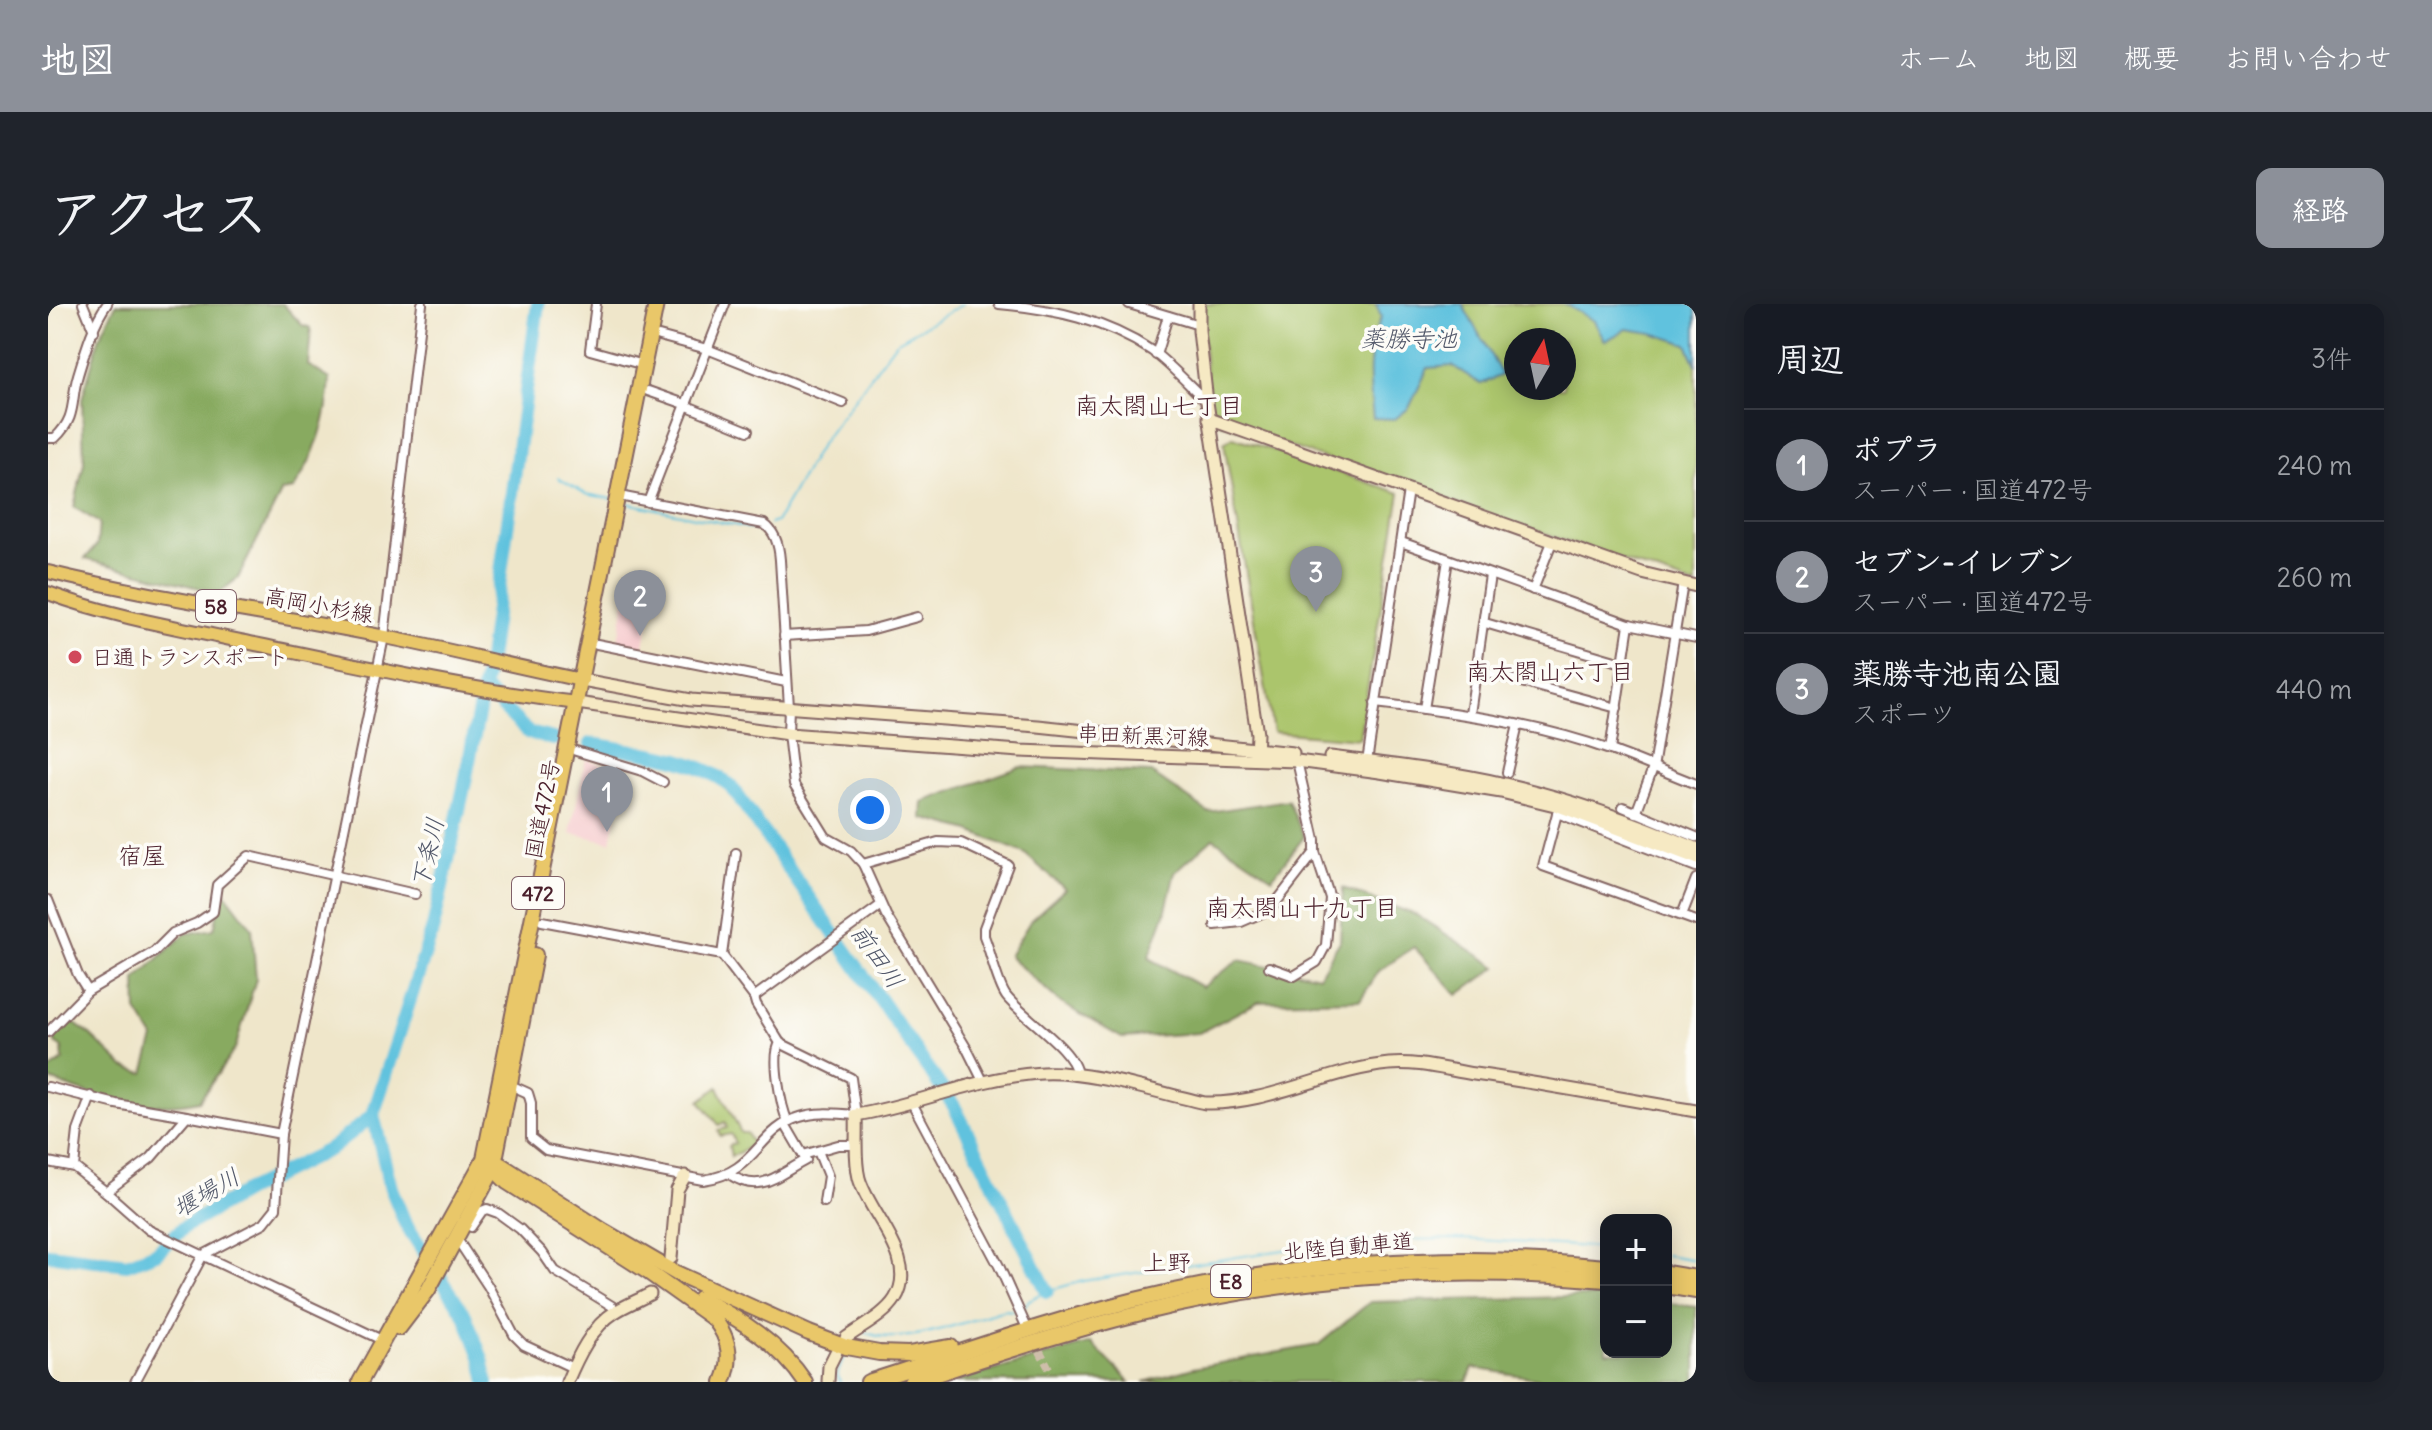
<!DOCTYPE html>
<html lang="ja">
<head>
<meta charset="utf-8">
<style>
	:root { --surface:#171b24; --page:#20242c; --text:#f1f3f6; --muted:#9ea1a6; --line:#363941; --accent:#8c9099 }
	body { margin:0; font-family:Delius,"Klee One",sans-serif; background:var(--page); color:var(--text) }
	.controls { position:absolute; right:24px; bottom:24px; display:grid; overflow:hidden; border-radius:16px; box-shadow:0 4px 20px #0003 }
	.controls button { width:72px; height:72px; display:grid; place-items:center; padding:0; border:0; border-bottom:2px solid var(--line); background:var(--surface); color:var(--text); font:40px sans-serif }
	.compass { position:absolute; left:1456px; top:24px; width:72px; height:72px; border-radius:50%; background:var(--surface); box-shadow:0 4px 20px #0003; rotate:9deg }
	.you { position:absolute; left:822px; top:506px; width:28px; height:28px; margin:-20px; border:6px solid #fff; border-radius:50%; background:#1a73e8; box-shadow:0 0 0 12px #1a73e833 }
	.badge { display:grid; place-items:center; width:52px; height:52px; border-radius:50%; background:var(--accent); color:#fff; font-size:26px; font-weight:700 }
	.pin { position:absolute; translate:-50% -66px; filter:drop-shadow(0 2px 4px #0008) }
	.pin::after { content:''; position:absolute; top:42px; width:28px; height:24px; background:inherit; clip-path:polygon(0 0,100% 0,50% 100%) }
	.list { margin:0; padding:0; list-style:none }
	h2 { display:flex; justify-content:space-between; align-items:center; height:104px; margin:0; padding:0 32px; font-size:34px }
	h2 small { font-size:26px; font-weight:400; color:var(--muted) }
	.list li { display:grid; grid-template-columns:52px 1fr auto; gap:24px; align-items:center; box-sizing:border-box; height:112px; padding:0 32px; border-top:2px solid var(--line) }
	.list b { display:block; font-size:30px; white-space:nowrap }
	.list p { margin:0; font-size:26px; white-space:nowrap; color:var(--muted) }
	.list em { font-size:26px; font-style:normal; color:var(--muted) }
	.map { position:relative; flex:none; width:1648px; height:1078px; overflow:hidden; border-radius:16px }
	header { display:flex; align-items:center; gap:48px; box-sizing:border-box; height:112px; padding:0 40px; background:var(--accent); color:#fff }
	header strong { font-size:38px }
	nav { display:flex; gap:44px; margin-inline-start:auto; font-size:28px }
	.intro { display:flex; align-items:center; justify-content:space-between; box-sizing:border-box; height:192px; padding:0 48px }
	h1 { margin:0; font-size:56px }
	.button { padding:20px 36px; border-radius:16px; background:var(--accent); color:#fff; font-size:28px; font-weight:700 }
	main { display:flex; gap:48px; padding:0 48px }
	aside { flex:1; background:var(--surface); border-radius:16px; box-shadow:0 4px 20px #0003 }
	.map>svg:first-child { display:block }
</style>
</head>
<body>
<header>
<strong>地図</strong>
<nav><a>ホーム</a><a>地図</a><a>概要</a><a>お問い合わせ</a></nav>
</header>
<div class="intro"><h1>アクセス</h1><a class="button">経路</a></div>
<main>
<div class="map">
<svg width="1648" height="1078" viewBox="0 0 1648 1078">
	<rect width="100%" height="100%" fill="#fdfcf7"/>
	<filter id="ink" filterUnits="userSpaceOnUse"><feTurbulence type="fractalNoise" baseFrequency=".0125" numOctaves="2"/><feDisplacementMap in="SourceGraphic" scale="16" xChannelSelector="R" yChannelSelector="G"/><feConvolveMatrix kernelMatrix="1 2 1 2 8 2 1 2 1" color-interpolation-filters="sRGB"/></filter>
	<filter id="wash" filterUnits="userSpaceOnUse"><feTurbulence type="fractalNoise" baseFrequency=".006" numOctaves="4" result="noise"/><feDisplacementMap in="SourceGraphic" scale="32" xChannelSelector="R" yChannelSelector="G"/><feGaussianBlur stdDeviation="1.8" result="paint"/><feColorMatrix in="noise" values="0 0 0 0 0 0 0 0 0 0 0 0 0 0 0 0 0 1.4 0 .05"/><feComposite in="paint" operator="in"/></filter>
	<g filter="url(#wash)">
		<rect width="100%" height="100%" fill="#efe6ca"/>
		<g fill="#f7cfd1">
			<polygon points="578,293 605,298 595,346 569,341"/>
			<polygon points="538,455 577,468 563,538 522,529"/>
		</g>
		<g fill="#abc56c" stroke="#7a724c" stroke-width="2" fill-rule="evenodd">
			<path d="M1152 0H1648V282L1162 115ZM1468 36H1516V84H1468Z"/>
			<polygon points="1185,133 1352,189 1311,435 1225,428 1176,139"/>
			<polygon points="670,783 693,829 699,829 705,841 683,853 681,842 687,839 683,830 672,832 670,826 679,824 677,818 671,821 652,797"/>
		</g>
		<g fill="#88aa60" stroke="#696446" stroke-width="2">
			<path d="M68 0H235L254 21 263 24 260 61 282 75C280 117 268 149 246 185L234 187 190 274 171 289 37 255 49 241 51 219 26 203 36 159 34 95 51 35Z"/>
			<polygon points="972,463 1103,469 1160,508 1240,496 1256,533 1224,574 1165,534 1127,568 1117,610 1101,654 1154,683 1191,656 1271,672 1292,637 1295,584 1368,611 1449,663 1410,691 1366,643 1331,667 1312,696 1210,698 1151,729 1074,734 1013,699 961,652 983,616 1017,585 976,549 922,527 874,514 875,498"/>
			<path d="M175 586 204 624 208 675 187 745 151 797C103 808 45 794 0 775V767L15 756 14 744 7 739V732L20 715 41 730 76 763 96 769 106 734 89 707 88 675 137 630 166 625Z"/>
			<polygon points="1558,992 1558,1048 1618,1048 1618,999 1648,1003 1648,1078 1513,1078 1425,1064 1419,1078 1096,1078 1145,1064 1270,1041 1322,998"/>
			<polygon points="1043,1039 1082,1078 905,1078"/>
		</g>
		<g fill="#60c2de" stroke="#557084" stroke-width="2">
			<path d="M1328 0H1414L1454 71 1433 80 1405 62 1380 64 1361 104 1347 115 1325 114C1321 77 1318 49 1333 13Z"/>
			<polygon points="1517,0 1648,0 1648,61 1639,40 1604,29 1579,25 1557,37 1546,17"/>
		</g>
		<g fill="none" stroke-linecap="round" stroke-linejoin="round">
			<g stroke="#60c2de" stroke-width="2">
				<polyline points="510,174 538,190 564,195"/>
				<polyline points="574,198 705,225 712,223"/>
				<polyline points="722,220 728,218 773,140 848,38 915,0"/>
				<polyline points="1618,951 1648,956"/>
				<polyline points="975,1004 981,996 999,987 1035,977 1248,944 1333,936 1416,935 1558,944"/>
				<path d="M817 1028C852 1045 921 1016 956 1006L967 1007"/>
				<polyline points="792,1078 789,1072 797,1049"/>
			</g>
			<g stroke="#60c2de" stroke-width="14">
				<polyline points="435,384 481,429 505,435"/>
				<path d="M543 440C592 449 643 450 683 482L906 802 999 987"/>
				<polyline points="0,950 79,960 108,949 136,923 200,886 284,844 325,811"/>
				<polyline points="439,1078 434,1055 417,1011 357,919 343,884 325,811 385,624 416,483 441,355 490,0"/>
			</g>
		</g>
	</g>
	<g filter="url(#ink)">
		<g fill="none" stroke-linecap="round" stroke-linejoin="round">
			<polyline stroke="#cebeaa" stroke-width="8" stroke-dasharray="8 4" stroke-linecap="butt" points="986,1036 1003,1068"/>
			<defs>
				<g id="street">
					<polyline points="35,0 46,27"/>
					<polyline points="548,0 542,46 596,61"/>
					<path d="M951 0C1005 5 1058 16 1104 47 1123 61 1141 81 1159 98"/>
					<polyline points="1081,0 1151,21"/>
					<polyline points="611,32 659,45 795,99"/>
					<polyline points="1108,51 1120,12"/>
					<polyline points="600,87 637,100"/>
					<polyline points="637,101 700,127"/>
					<path d="M0 134H7C30 112 22 97 30 71 37 48 45 19 59 0"/>
					<path d="M571 192 716 220C728 228 731 242 732 256L741 403 740 430 746 481 778 533 803 547 815 560 838 611 919 745 936 779"/>
					<polyline points="600,198 677,0"/>
					<polyline points="1353,238 1581,320 1648,334"/>
					<polyline points="1485,286 1504,238"/>
					<polyline points="1437,319 1574,359"/>
					<polyline points="736,332 818,327 869,313"/>
					<polyline points="549,340 738,378"/>
					<polyline points="1429,366 1569,404"/>
					<path d="M1327 399C1406 408 1486 419 1562 446 1591 456 1619 469 1648 480"/>
					<polyline points="1376,405 1400,256"/>
					<polyline points="1422,410 1442,271"/>
					<polyline points="1562,446 1581,320"/>
					<polyline points="528,447 594,467 615,478"/>
					<polyline points="1319,458 1360,186"/>
					<polyline points="1459,468 1470,421"/>
					<polyline points="1511,502 1495,562 1648,617"/>
					<polyline points="1575,503 1648,533"/>
					<polyline points="1509,509 1648,563"/>
					<polyline points="1588,509 1605,464 1635,279"/>
					<path d="M815 560 890 538 913 539 960 561 936 624V632C943 649 949 679 958 692 974 713 1027 745 1029 771"/>
					<polyline points="0,596 30,671 40,687"/>
					<polyline points="1634,611 1648,575"/>
					<path d="M494 617 674 651 706 693 708 700 732 739C723 752 733 803 740 818"/>
					<polyline points="1167,621 1193,618 1223,605 1267,548"/>
					<polyline points="674,651 688,549"/>
					<polyline points="1221,663 1246,672 1269,658 1278,641 1282,594 1267,548 1267,536 1249,457"/>
					<polyline points="706,693 833,601"/>
					<polyline points="0,728 40,687 106,648 125,629 149,619 165,608 169,581 201,552 367,590"/>
					<path d="M460 780 480 789 483 799V834L498 846 655 876C709 869 709 826 752 813 770 807 790 810 808 811L803 774 732 739"/>
					<polyline points="0,783 68,800 139,812"/>
					<polyline points="864,799 951,962 978,1022"/>
					<polyline points="770,847 780,872 776,898"/>
					<polyline points="755,851 790,841 809,841"/>
					<polyline points="0,858 26,863 58,888 101,926 336,1037"/>
					<polyline points="26,863 30,827 43,792"/>
					<path d="M681 870C712 891 728 872 758 856L737 820"/>
					<polyline points="58,888 103,854 139,812 233,830"/>
					<polyline points="417,920 423,923 434,907 439,905 450,909 472,925 494,948 507,967 564,1002 568,1007"/>
					<polyline points="409,935 440,982 466,1031 476,1041 525,1064"/>
					<polyline points="87,1078 155,951 216,919 228,904 233,830 336,333 374,0"/>
				</g>
				<g id="secondary">
					<polyline points="1151,0 1151,27 1159,98 1209,430 1208,450"/>
					<polyline points="1161,115 1594,269 1648,282"/>
					<polyline points="534,376 643,396 990,422 1245,449"/>
					<polyline points="529,399 740,430 972,447 1249,457 1332,468 1453,488 1511,502 1648,554"/>
					<path d="M1282 453C1340 460 1400 467 1457 480 1523 495 1586 518 1648 544"/>
					<polyline points="623,954 629,886 637,872"/>
					<path d="M798 1034C813 1023 837 1011 847 995 872 955 821 911 811 874 806 854 809 832 808 811 870 801 931 772 994 769 1040 766 1111 789 1157 799 1220 801 1279 766 1341 760 1369 757 1399 766 1426 770 1500 780 1574 795 1648 807"/>
					<polyline points="780,1077 781,1062 788,1048"/>
					<path d="M519 1078C529 1054 544 1022 567 1008 578 1001 591 996 602 990"/>
				</g>
				<g id="primary">
					<path d="M0 268C111 295 225 310 337 333 403 346 468 363 534 376"/>
					<path d="M0 289C67 314 142 326 212 341 318 363 423 386 529 399"/>
				</g>
				<g id="highway">
					<polyline points="441,856 453,861 554,926 628,969 761,1029 798,1043 831,1049 861,1050 903,1043"/>
					<path d="M442 861 459 878 600 968 666 1015C682 1035 685 1055 675 1078"/>
					<polyline points="1618,969 1648,974"/>
					<polyline points="1618,982 1648,987"/>
					<path d="M652 994C692 1015 732 1040 757 1078"/>
					<polyline points="351,1024 380,986 445,866 487,651"/>
					<polyline points="312,1078 436,855 608,0"/>
					<path d="M820 1078C909 1050 997 1018 1087 996 1240 959 1401 947 1558 963"/>
					<path d="M863 1078C938 1054 1012 1029 1089 1010 1241 972 1402 961 1558 976"/>
				</g>
			</defs>
			<use href="#street" stroke="#846563" stroke-width="12"/>
			<use href="#secondary" stroke="#846563" stroke-width="15"/>
			<use href="#primary" stroke="#846563" stroke-width="16"/>
			<use href="#highway" stroke="#846563" stroke-width="18"/>
			<use href="#street" stroke="#fff" stroke-width="8"/>
			<use href="#secondary" stroke="#f6e9c3" stroke-width="11"/>
			<use href="#primary" stroke="#e9c769" stroke-width="12"/>
			<use href="#highway" stroke="#e9c769" stroke-width="14"/>
		</g>
	</g>
	<circle fill="#d1495b" stroke="#fdfcf7" stroke-width="3" cx="27" cy="353" r="8"/>
	<g text-anchor="middle" dominant-baseline="central" stroke-width="7" stroke-linejoin="round" paint-order="stroke">
		<g fill="#fdfcf7" stroke="#806168" stroke-width="2">
			<rect x="148" y="286" width="40" height="32" rx="6"/>
			<rect x="464" y="573" width="52" height="32" rx="6"/>
			<rect x="1163" y="961" width="40" height="32" rx="6"/>
		</g>
		<g font-size="20" font-weight="bold" fill="#4a1f2b">
			<text x="168" y="302">58</text>
			<text x="490" y="589">472</text>
			<text x="1183" y="977">E8</text>
		</g>
		<g font-size="22" fill="#4a1f2b" stroke="#fdfcf7">
			<text transform="translate(271 301) rotate(10)">高岡小杉線</text>
			<text transform="translate(1095 431) rotate(2)">串田新黒河線</text>
			<text transform="translate(494 505) rotate(-79)">国道472号</text>
			<text transform="translate(1300 942) rotate(-5)">北陸自動車道</text>
		</g>
		<g font-size="22" fill="#4a1f2b" stroke="#fdfcf7" text-anchor="start">
			<text x="43" y="353">日通トランスポート</text>
		</g>
		<g font-size="24" font-style="italic" fill="#52586a" stroke="#fdfcf7">
			<text x="1361" y="34">薬勝寺池</text>
			<text transform="translate(379 549) rotate(-77)">下条川</text>
			<text transform="translate(830 652) rotate(55)">前田川</text>
			<text transform="translate(158 888) rotate(-30)">堰場川</text>
		</g>
		<g font-size="24" fill="#4a1f2b" stroke="#fdfcf7">
			<text x="1111" y="101">南太閤山七丁目</text>
			<text x="1502" y="367">南太閤山六丁目</text>
			<text x="94" y="551">宿屋</text>
			<text x="1254" y="603">南太閤山十九丁目</text>
			<text x="1119" y="958">上野</text>
		</g>
	</g>
</svg>
<div class="controls">
<button>+</button>
<button>−</button>
</div>
<svg class="compass" viewBox="-18 -18 36 36"><path d="M0-13l5 13h-10z" fill="#e53935"/><path d="M0 13l5-13h-10z" fill="#9ea1a6"/></svg>
<div class="you"></div>
<div class="pin badge" style="left:559px;top:528px">1</div>
<div class="pin badge" style="left:592px;top:332px">2</div>
<div class="pin badge" style="left:1268px;top:308px">3</div>
</div>
<aside>
<h2>周辺<small>3件</small></h2>
<ul class="list">
<li><span class="badge">1</span><div><b>ポプラ</b><p>スーパー · 国道472号</p></div><em>240 m</em></li>
<li><span class="badge">2</span><div><b>セブン-イレブン</b><p>スーパー · 国道472号</p></div><em>260 m</em></li>
<li><span class="badge">3</span><div><b>薬勝寺池南公園</b><p>スポーツ</p></div><em>440 m</em></li>
</ul>
</aside>
</main>
</body>
</html>
